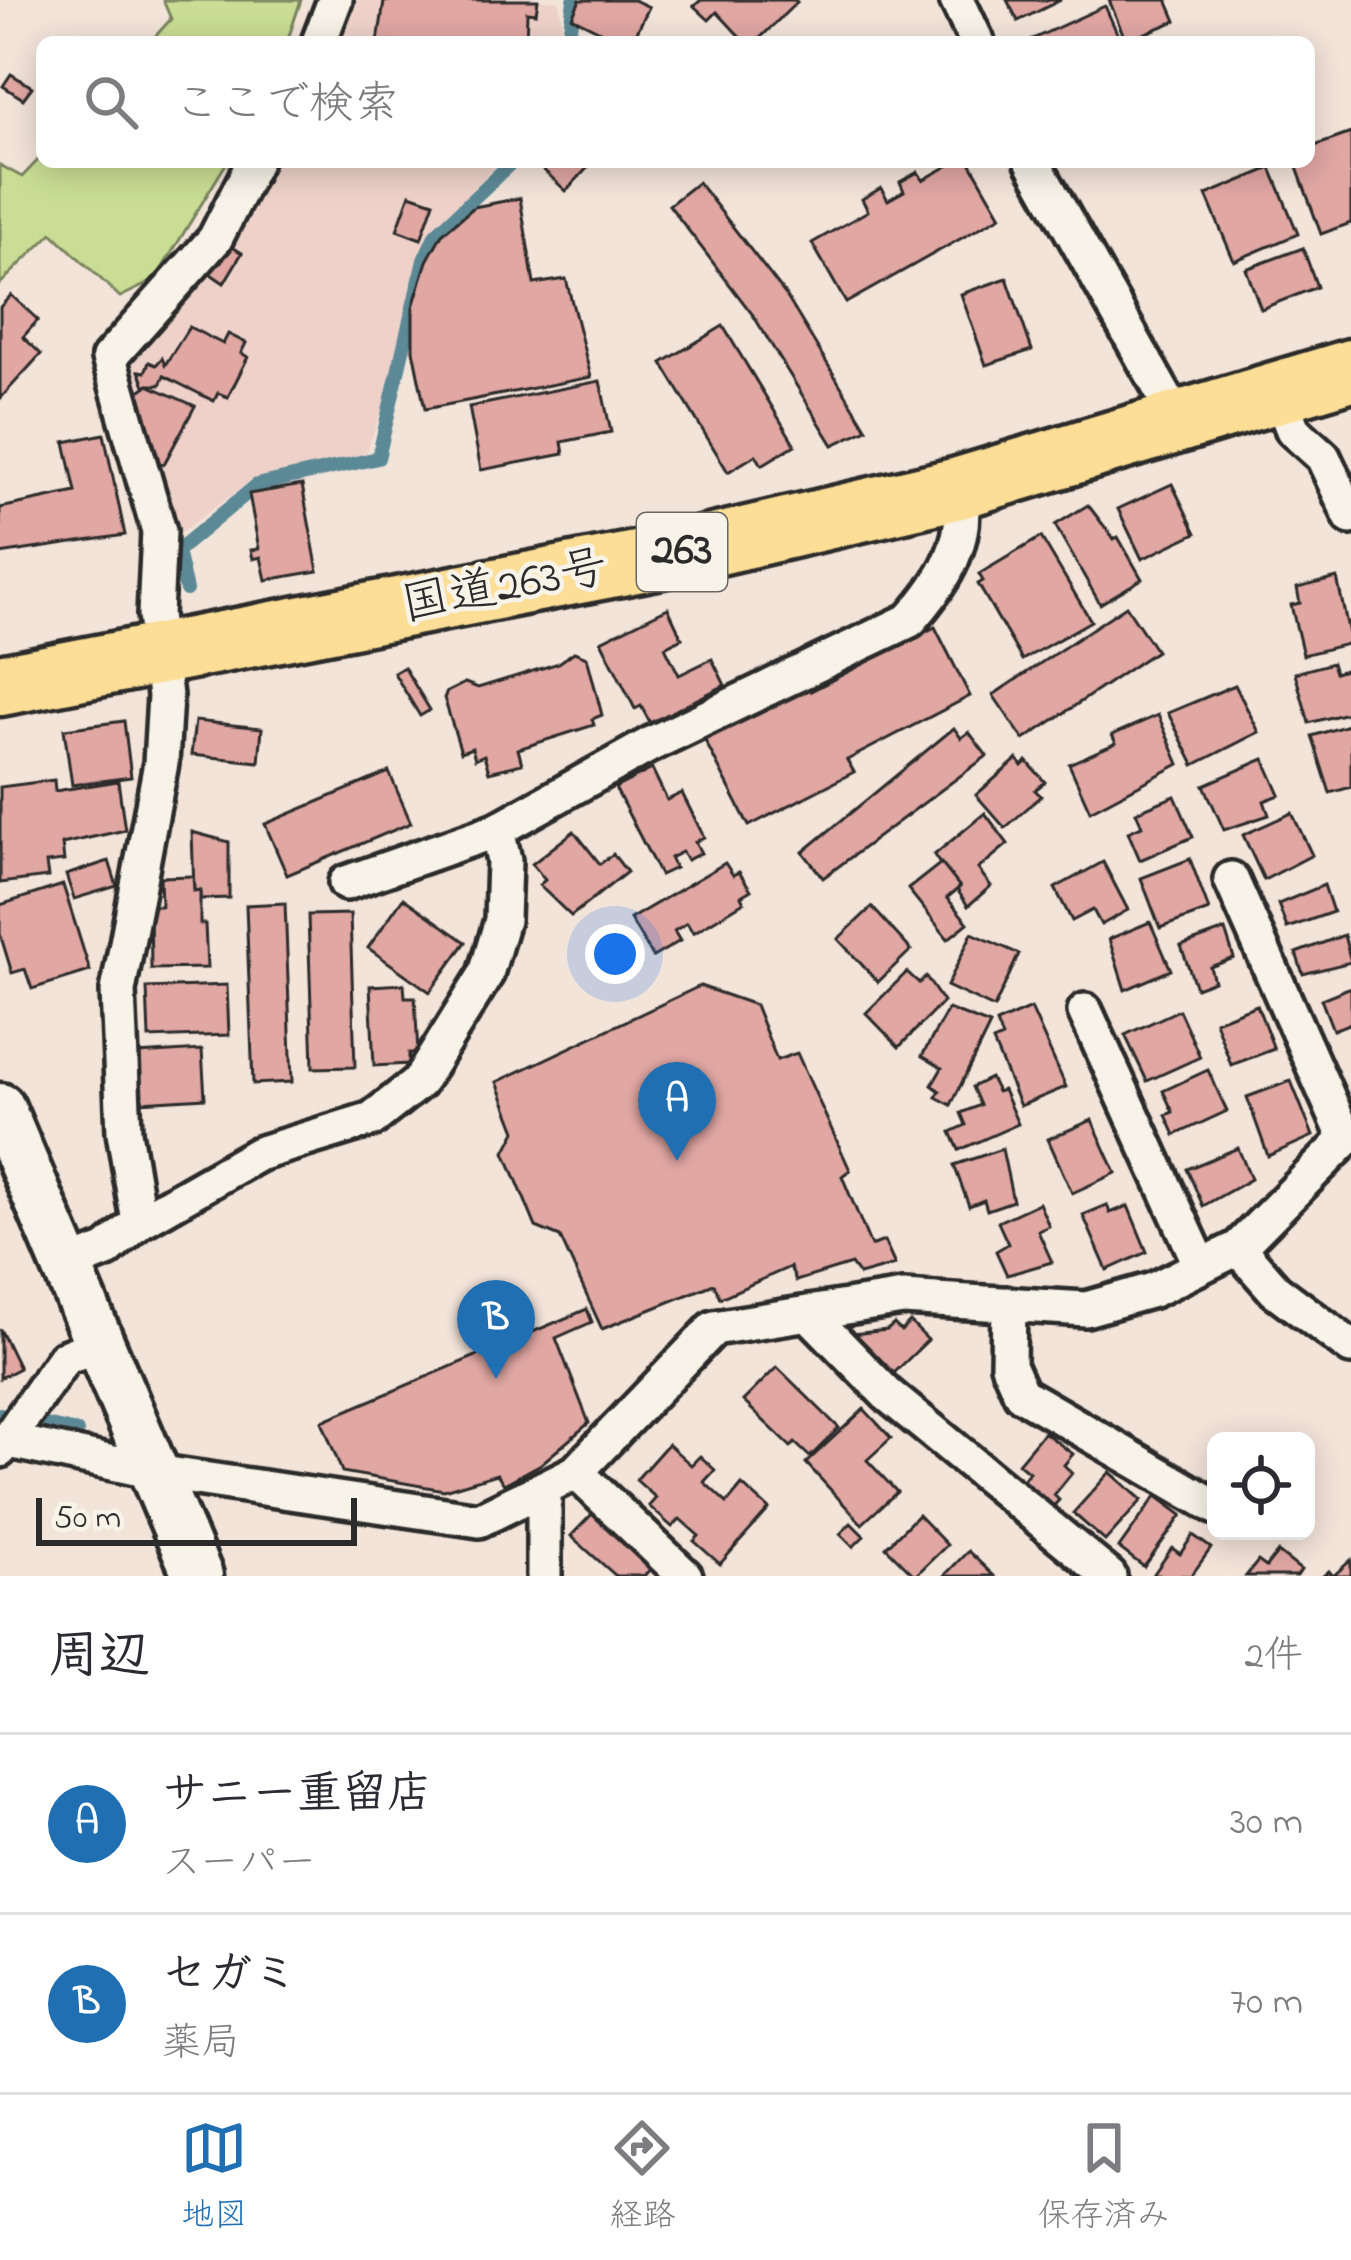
<!DOCTYPE html>
<html lang="ja">
<head>
<meta charset="utf-8">
<style>
	:root { --surface:#fff; --page:#f2f2f3; --text:#2b2b33; --muted:#7c7c81; --line:#e1e1e2; --accent:#1f6fb2 }
	body { margin:0; font-family:"Indie Flower","Klee One",sans-serif; background:var(--page); color:var(--text) }
	.controls { position:absolute; right:36px; bottom:36px; display:grid; overflow:hidden; border-radius:18px; box-shadow:0 6px 30px #0003 }
	.controls button { width:108px; height:108px; display:grid; place-items:center; padding:0; border:0; border-bottom:3px solid var(--line); background:var(--surface); color:var(--text); font:60px sans-serif }
	.scale { position:absolute; left:36px; bottom:30px; width:321px; box-sizing:border-box; padding-left:12px; border:6px solid #2b2b2b; border-top:0; font-size:33px; line-height:42px; white-space:nowrap; color:#2b2b2b; -webkit-text-stroke:9px #f7f3e8; paint-order:stroke }
	.you { position:absolute; left:615px; top:954px; width:42px; height:42px; margin:-30px; border:9px solid #fff; border-radius:50%; background:#1a73e8; box-shadow:0 0 0 18px #1a73e833 }
	.badge { display:grid; place-items:center; width:78px; height:78px; border-radius:50%; background:var(--accent); color:#fff; font-size:39px; font-weight:700 }
	.pin { position:absolute; translate:-50% -99px; filter:drop-shadow(0 3px 6px #0008) }
	.pin::after { content:''; position:absolute; top:63px; width:42px; height:36px; background:inherit; clip-path:polygon(0 0,100% 0,50% 100%) }
	.list { margin:0; padding:0; list-style:none }
	h2 { display:flex; justify-content:space-between; align-items:center; height:156px; margin:0; padding:0 48px; font-size:51px }
	h2 small { font-size:39px; font-weight:400; color:var(--muted) }
	.list li { display:grid; grid-template-columns:78px 1fr auto; gap:36px; align-items:center; box-sizing:border-box; height:180px; padding:0 48px; border-top:3px solid var(--line) }
	.list b { display:block; font-size:45px; white-space:nowrap }
	.list p { margin:0; font-size:39px; white-space:nowrap; color:var(--muted) }
	.list em { font-size:39px; font-style:normal; color:var(--muted) }
	.icon { flex:none; width:66px; height:66px; fill:none; stroke:currentColor; stroke-width:2; stroke-linecap:round; stroke-linejoin:round }
	.map { position:relative; flex:none; width:1351px; height:1576px; overflow:hidden }
	.search { position:absolute; background:var(--surface); box-shadow:0 6px 30px #0003; left:36px; right:36px; top:36px; height:132px; display:flex; align-items:center; gap:30px; box-sizing:border-box; padding:0 42px; border-radius:18px; color:var(--muted); font-size:45px }
	.sheet { height:516px; background:var(--surface) }
	nav { display:flex; justify-content:space-around; align-items:center; box-sizing:border-box; height:168px; border-top:3px solid var(--line); background:var(--surface); font-size:33px; color:var(--muted) }
	nav a { display:grid; justify-items:center; gap:6px }
	nav .on { color:var(--accent) }
	.map>svg:first-child { display:block }
</style>
</head>
<body>
<div class="map">
<svg width="1351" height="1576" viewBox="0 0 1351 1576">
	<rect width="100%" height="100%" fill="#f3e4da"/>
	<filter id="ink" filterUnits="userSpaceOnUse"><feTurbulence type="fractalNoise" baseFrequency=".00833" numOctaves="2"/><feDisplacementMap in="SourceGraphic" scale="24" xChannelSelector="R" yChannelSelector="G"/><feConvolveMatrix kernelMatrix="1 2 1 2 8 2 1 2 1" color-interpolation-filters="sRGB"/></filter>
	<g filter="url(#ink)">
		<g fill="#eed2ca">
			<polygon points="340,0 559,0 562,24 558,42 322,42"/>
			<polygon points="270,162 499,162 437,225 417,261 395,373 365,457 253,479 178,535 124,371"/>
		</g>
		<g fill="#c9de94" stroke="#7a8460" stroke-width="3">
			<polygon points="163,0 301,0 287,42 150,42 171,19"/>
			<polygon points="42,156 42,162 227,162 155,280 120,297 52,233 0,284 0,165 22,177"/>
		</g>
		<g fill="none" stroke-linecap="round" stroke-linejoin="round">
			<g stroke="#5c8996" stroke-width="14">
				<polyline points="568,42 574,0"/>
				<polyline points="186,590 177,551 257,485 378,458 424,260 436,234 512,162"/>
				<polyline points="0,1414 4,1415"/>
				<polyline points="41,1424 77,1432"/>
			</g>
		</g>
		<g fill="#e1a7a3" stroke="#2b2b2b" stroke-width="3">
			<polygon points="395,0 538,0 536,13 527,12 526,42 378,42 384,2"/>
			<polygon points="580,0 634,0 649,7 632,42 622,42 572,17"/>
			<polygon points="701,0 795,0 797,2 756,42 745,42 717,12 709,20 694,6"/>
			<polygon points="1007,0 1061,0 1018,21"/>
			<polygon points="1109,0 1167,0 1176,21 1126,41"/>
			<polygon points="1105,6 1121,42 1026,42"/>
			<polygon points="11,74 32,87 23,99 3,86"/>
			<polygon points="1351,133 1351,223 1321,234 1295,162 1309,162 1309,148"/>
			<polygon points="535,162 593,162 566,191"/>
			<polygon points="955,162 970,162 1001,216 846,303 812,243 868,211 862,199 881,188 888,200 904,191 900,182 918,172 923,180"/>
			<polygon points="1271,168 1298,234 1234,261 1206,195"/>
			<polygon points="698,182 785,294 867,429 833,445 753,315 669,205"/>
			<polygon points="410,194 434,202 421,239 397,230"/>
			<polygon points="520,198 534,284 566,279 591,377 425,409 413,350 413,307 427,261 442,234 474,207"/>
			<polygon points="226,243 242,253 224,283 208,272"/>
			<polygon points="1303,248 1317,287 1261,309 1246,269"/>
			<polygon points="1007,278 1032,350 986,365 961,294"/>
			<polygon points="11,295 38,320 23,337 41,354 0,399 0,307"/>
			<polygon points="723,326 795,445 762,465 756,455 728,472 662,363"/>
			<polygon points="189,327 223,344 228,334 246,343 241,353 248,357 228,397 218,393 214,401 164,376 160,385 145,385 139,371 145,372 149,362 156,365 162,358 165,365"/>
			<polygon points="600,381 611,432 562,442 564,454 481,470 469,407"/>
			<polygon points="148,385 195,406 164,464 159,463 135,394"/>
			<polygon points="104,434 125,535 0,554 0,508 76,492 65,442"/>
			<polygon points="1172,484 1196,533 1142,559 1118,509"/>
			<polygon points="302,485 318,571 266,580 261,557 253,559 251,550 259,549 249,494"/>
			<polygon points="1088,505 1114,539 1118,537 1142,579 1100,604 1055,525"/>
			<polygon points="1041,537 1091,621 1022,660 978,584 983,581 979,574"/>
			<polygon points="1337,578 1351,643 1303,655 1291,605 1300,603 1297,588"/>
			<polygon points="1126,606 1156,651 1024,740 993,695"/>
			<polygon points="668,608 682,638 665,647 679,675 712,659 725,685 650,723 641,706 635,709 601,641"/>
			<polygon points="935,627 970,696 847,760 854,772 749,826 701,733 805,679 811,691"/>
			<polygon points="574,652 587,657 602,715 592,719 594,725 518,749 522,764 489,772 484,755 475,759 472,748 461,752 444,698 447,692 465,683 478,688 559,663"/>
			<polygon points="1332,663 1335,673 1351,668 1351,712 1309,723 1295,673"/>
			<polygon points="404,667 430,710 420,716 394,673"/>
			<polygon points="1235,685 1259,732 1194,765 1168,713"/>
			<polygon points="1158,715 1179,764 1090,811 1069,764 1116,743 1112,735"/>
			<polygon points="124,721 131,777 72,785 64,729"/>
			<polygon points="195,721 262,728 259,762 191,755"/>
			<polygon points="1351,724 1351,787 1330,793 1312,736"/>
			<polygon points="954,728 961,738 969,732 987,756 823,878 803,852"/>
			<polygon points="1017,759 1022,766 1027,761 1045,782 1035,790 1041,796 1005,828 976,795"/>
			<polygon points="1264,759 1280,795 1264,801 1269,815 1224,830 1204,785"/>
			<polygon points="652,769 667,800 682,793 704,837 695,842 701,853 687,860 682,852 670,858 675,868 660,875 615,788"/>
			<polygon points="389,772 411,823 287,875 265,824"/>
			<polygon points="54,780 55,791 118,781 125,830 62,844 64,861 46,863 48,877 0,883 0,787"/>
			<polygon points="1175,796 1193,837 1140,860 1128,832 1142,826 1136,812"/>
			<polygon points="985,813 1008,844 978,869 991,886 968,906 934,855"/>
			<polygon points="1292,813 1312,855 1264,880 1243,835"/>
			<polygon points="574,831 600,864 613,854 627,872 571,916 539,885 545,880 532,864"/>
			<polygon points="192,832 229,842 229,898 200,899 200,890 194,891"/>
			<polygon points="1190,859 1209,910 1160,928 1141,878"/>
			<polygon points="109,861 117,886 74,899 66,875"/>
			<polygon points="1103,862 1128,910 1101,925 1093,910 1072,921 1055,888"/>
			<polygon points="725,863 733,875 739,872 751,890 741,896 744,902 693,933 687,923 674,931 680,941 653,957 630,919"/>
			<polygon points="941,863 960,887 947,898 968,923 948,939 908,889"/>
			<polygon points="193,876 194,891 200,890 200,924 205,924 207,968 151,969 150,906 161,906 160,877"/>
			<polygon points="63,885 90,971 32,989 25,969 12,973 0,934 0,905"/>
			<polygon points="1324,885 1333,912 1287,928 1278,904"/>
			<polygon points="403,898 466,942 430,992 368,948"/>
			<polygon points="285,903 292,1082 253,1084 246,905"/>
			<polygon points="872,907 911,950 878,982 838,939"/>
			<polygon points="350,914 355,1067 313,1068 308,915"/>
			<polygon points="1150,922 1171,970 1125,990 1109,939"/>
			<polygon points="1225,930 1234,958 1210,967 1214,981 1196,988 1181,946"/>
			<polygon points="972,933 1019,954 994,1008 947,986"/>
			<polygon points="1344,935 1351,962 1303,974 1296,953"/>
			<polygon points="907,972 919,983 926,977 943,1002 899,1047 866,1013"/>
			<polygon points="404,984 405,997 415,997 418,1053 409,1053 409,1064 374,1066 370,986"/>
			<polygon points="227,985 229,1035 149,1038 147,988"/>
			<polygon points="700,986 755,1005 777,1060 797,1053 850,1170 842,1176 871,1246 884,1241 895,1265 859,1275 851,1264 796,1281 790,1267 720,1298 714,1284 602,1329 560,1237 536,1227 505,1152 516,1131 497,1082"/>
			<polygon points="1351,987 1351,1023 1333,1030 1321,999"/>
			<polygon points="1257,1005 1274,1049 1231,1065 1215,1021"/>
			<polygon points="1031,1008 1066,1087 1020,1106 993,1042 1002,1038 996,1023"/>
			<polygon points="948,1009 990,1025 951,1105 936,1097 940,1091 932,1085 942,1068 922,1056"/>
			<polygon points="1179,1010 1200,1057 1147,1081 1125,1035"/>
			<polygon points="202,1050 205,1098 140,1102 137,1054"/>
			<polygon points="1208,1070 1227,1111 1175,1135 1166,1115 1173,1112 1163,1091"/>
			<polygon points="990,1078 997,1092 1003,1090 1018,1124 959,1150 951,1132 966,1125 961,1113 980,1105 972,1087"/>
			<polygon points="1291,1081 1313,1136 1268,1156 1247,1097"/>
			<polygon points="1092,1120 1116,1173 1072,1193 1048,1139"/>
			<polygon points="1238,1148 1251,1179 1203,1206 1187,1169"/>
			<polygon points="1002,1149 1013,1201 987,1210 984,1200 969,1206 954,1165"/>
			<polygon points="1039,1203 1049,1226 1038,1231 1052,1262 1007,1275 996,1251 1008,1244 998,1222"/>
			<polygon points="1107,1205 1110,1213 1128,1206 1147,1252 1107,1270 1083,1215"/>
			<polygon points="587,1309 592,1322 556,1338 589,1423 541,1464 504,1484 497,1474 444,1490 342,1472 322,1421"/>
			<polygon points="910,1322 928,1340 893,1374 853,1334 887,1330 894,1324 901,1331"/>
			<polygon points="0,1329 19,1368 0,1378"/>
			<polygon points="777,1367 839,1428 810,1457 795,1443 791,1447 743,1401"/>
			<polygon points="864,1409 891,1438 867,1460 897,1492 862,1524 806,1463"/>
			<polygon points="1044,1432 1073,1454 1064,1465 1072,1473 1054,1495 1059,1500 1049,1511 1019,1485 1029,1472 1018,1463"/>
			<polygon points="668,1444 691,1465 700,1456 715,1470 704,1482 727,1503 742,1485 769,1509 720,1564 694,1541 699,1536 680,1519 672,1527 649,1506 656,1498 636,1480"/>
			<polygon points="1110,1472 1142,1500 1105,1541 1073,1513"/>
			<polygon points="1156,1496 1182,1515 1144,1567 1119,1548"/>
			<polygon points="593,1513 652,1567 644,1576 616,1576 571,1536"/>
			<polygon points="918,1515 947,1545 915,1576 886,1547"/>
			<polygon points="851,1523 864,1536 853,1547 840,1534"/>
			<polygon points="1193,1535 1211,1548 1191,1576 1153,1575 1172,1548 1180,1554"/>
			<polygon points="968,1551 994,1576 944,1576"/>
			<polygon points="1278,1552 1301,1570 1297,1576 1246,1576 1258,1561 1266,1567"/>
			<polygon points="1351,1560 1351,1576 1323,1576 1329,1571 1333,1576"/>
		</g>
		<g fill="none" stroke-linecap="round" stroke-linejoin="round">
			<defs>
				<g id="street">
					<polyline points="957,0 977,42"/>
					<polyline points="319,42 335,0"/>
					<polyline points="1033,162 1179,422"/>
					<polyline points="1278,392 1293,430 1323,457 1351,517"/>
					<polyline points="1231,879 1346,1139"/>
					<path d="M346 883 497 830 651 744 910 620C944 582 971 539 959 488"/>
					<polyline points="1085,1011 1201,1266"/>
					<polyline points="139,1222 124,1132 118,991 161,763 165,696 155,615 159,531 109,358 215,239 254,162"/>
					<polyline points="1238,1248 1275,1290 1351,1347"/>
					<polyline points="69,1265 107,1250 139,1222 258,1154 372,1119 419,1082 486,974 502,920 504,861 497,830"/>
					<polyline points="1009,1304 1008,1365 1021,1394 1216,1507"/>
					<polyline points="808,1313 887,1394 1109,1576"/>
					<polyline points="0,1439 155,1472 479,1520 576,1472 714,1328 903,1298 1086,1309 1153,1290 1238,1248 1351,1134"/>
					<polyline points="0,1450 64,1358 101,1343"/>
					<polyline points="576,1472 685,1576"/>
					<polyline points="544,1488 544,1576"/>
				</g>
				<polyline id="secondary" points="0,1108 198,1576"/>
				<polyline id="highway" points="0,685 667,556 959,488 1351,370"/>
			</defs>
			<use href="#street" stroke="#2b2b2b" stroke-width="42"/>
			<use href="#secondary" stroke="#2b2b2b" stroke-width="57"/>
			<use href="#highway" stroke="#2b2b2b" stroke-width="69"/>
			<use href="#street" stroke="#f7f3e8" stroke-width="33"/>
			<use href="#secondary" stroke="#f7f3e8" stroke-width="48"/>
			<use href="#highway" stroke="#fcde96" stroke-width="60"/>
		</g>
	</g>
	<g text-anchor="middle" dominant-baseline="central" stroke-width="9" stroke-linejoin="round" paint-order="stroke">
		<rect fill="#f7f3e8" stroke="#686764" stroke-width="3" x="637" y="513" width="90" height="78" rx="9"/>
		<g font-size="45" font-weight="bold" fill="#2b2b2b">
			<text x="682" y="552">263</text>
		</g>
		<g font-size="48" fill="#2b2b2b" stroke="#f7f3e8">
			<text transform="translate(505 588) rotate(-11)">国道263号</text>
		</g>
	</g>
</svg>
<div class="controls">
<button><svg class="icon" aria-label="locate" viewBox="0 0 24 24"><circle cx="12" cy="12" r="6"/><path d="M12 2v4M12 18v4M2 12h4M18 12h4"/></svg></button>
</div>
<div class="scale">50 m</div>
<div class="you"></div>
<div class="pin badge" style="left:677px;top:1161px">A</div>
<div class="pin badge" style="left:496px;top:1379px">B</div>
<div class="search"><svg class="icon" aria-label="search" viewBox="0 0 24 24"><circle cx="10" cy="10" r="6"/><path d="M15 15l6 6"/></svg>ここで検索</div>
</div>
<section class="sheet">
<h2>周辺<small>2件</small></h2>
<ul class="list">
<li><span class="badge">A</span><div><b>サニー重留店</b><p>スーパー</p></div><em>30 m</em></li>
<li><span class="badge">B</span><div><b>セガミ</b><p>薬局</p></div><em>70 m</em></li>
</ul>
</section>
<nav>
<a class="on"><svg class="icon" aria-label="map" viewBox="0 0 24 24"><path d="M3 6l6-2 6 2 6-2v14l-6 2-6-2-6 2zM9 4v14M15 6v14"/></svg>地図</a>
<a><svg class="icon" aria-label="directions" viewBox="0 0 24 24"><path d="M12 3l9 9-9 9-9-9zM9 14v-3h6M13 9l2 2-2 2"/></svg>経路</a>
<a><svg class="icon" aria-label="saved" viewBox="0 0 24 24"><path d="M7 4h10v16l-5-4-5 4z"/></svg>保存済み</a>
</nav>
</body>
</html>
